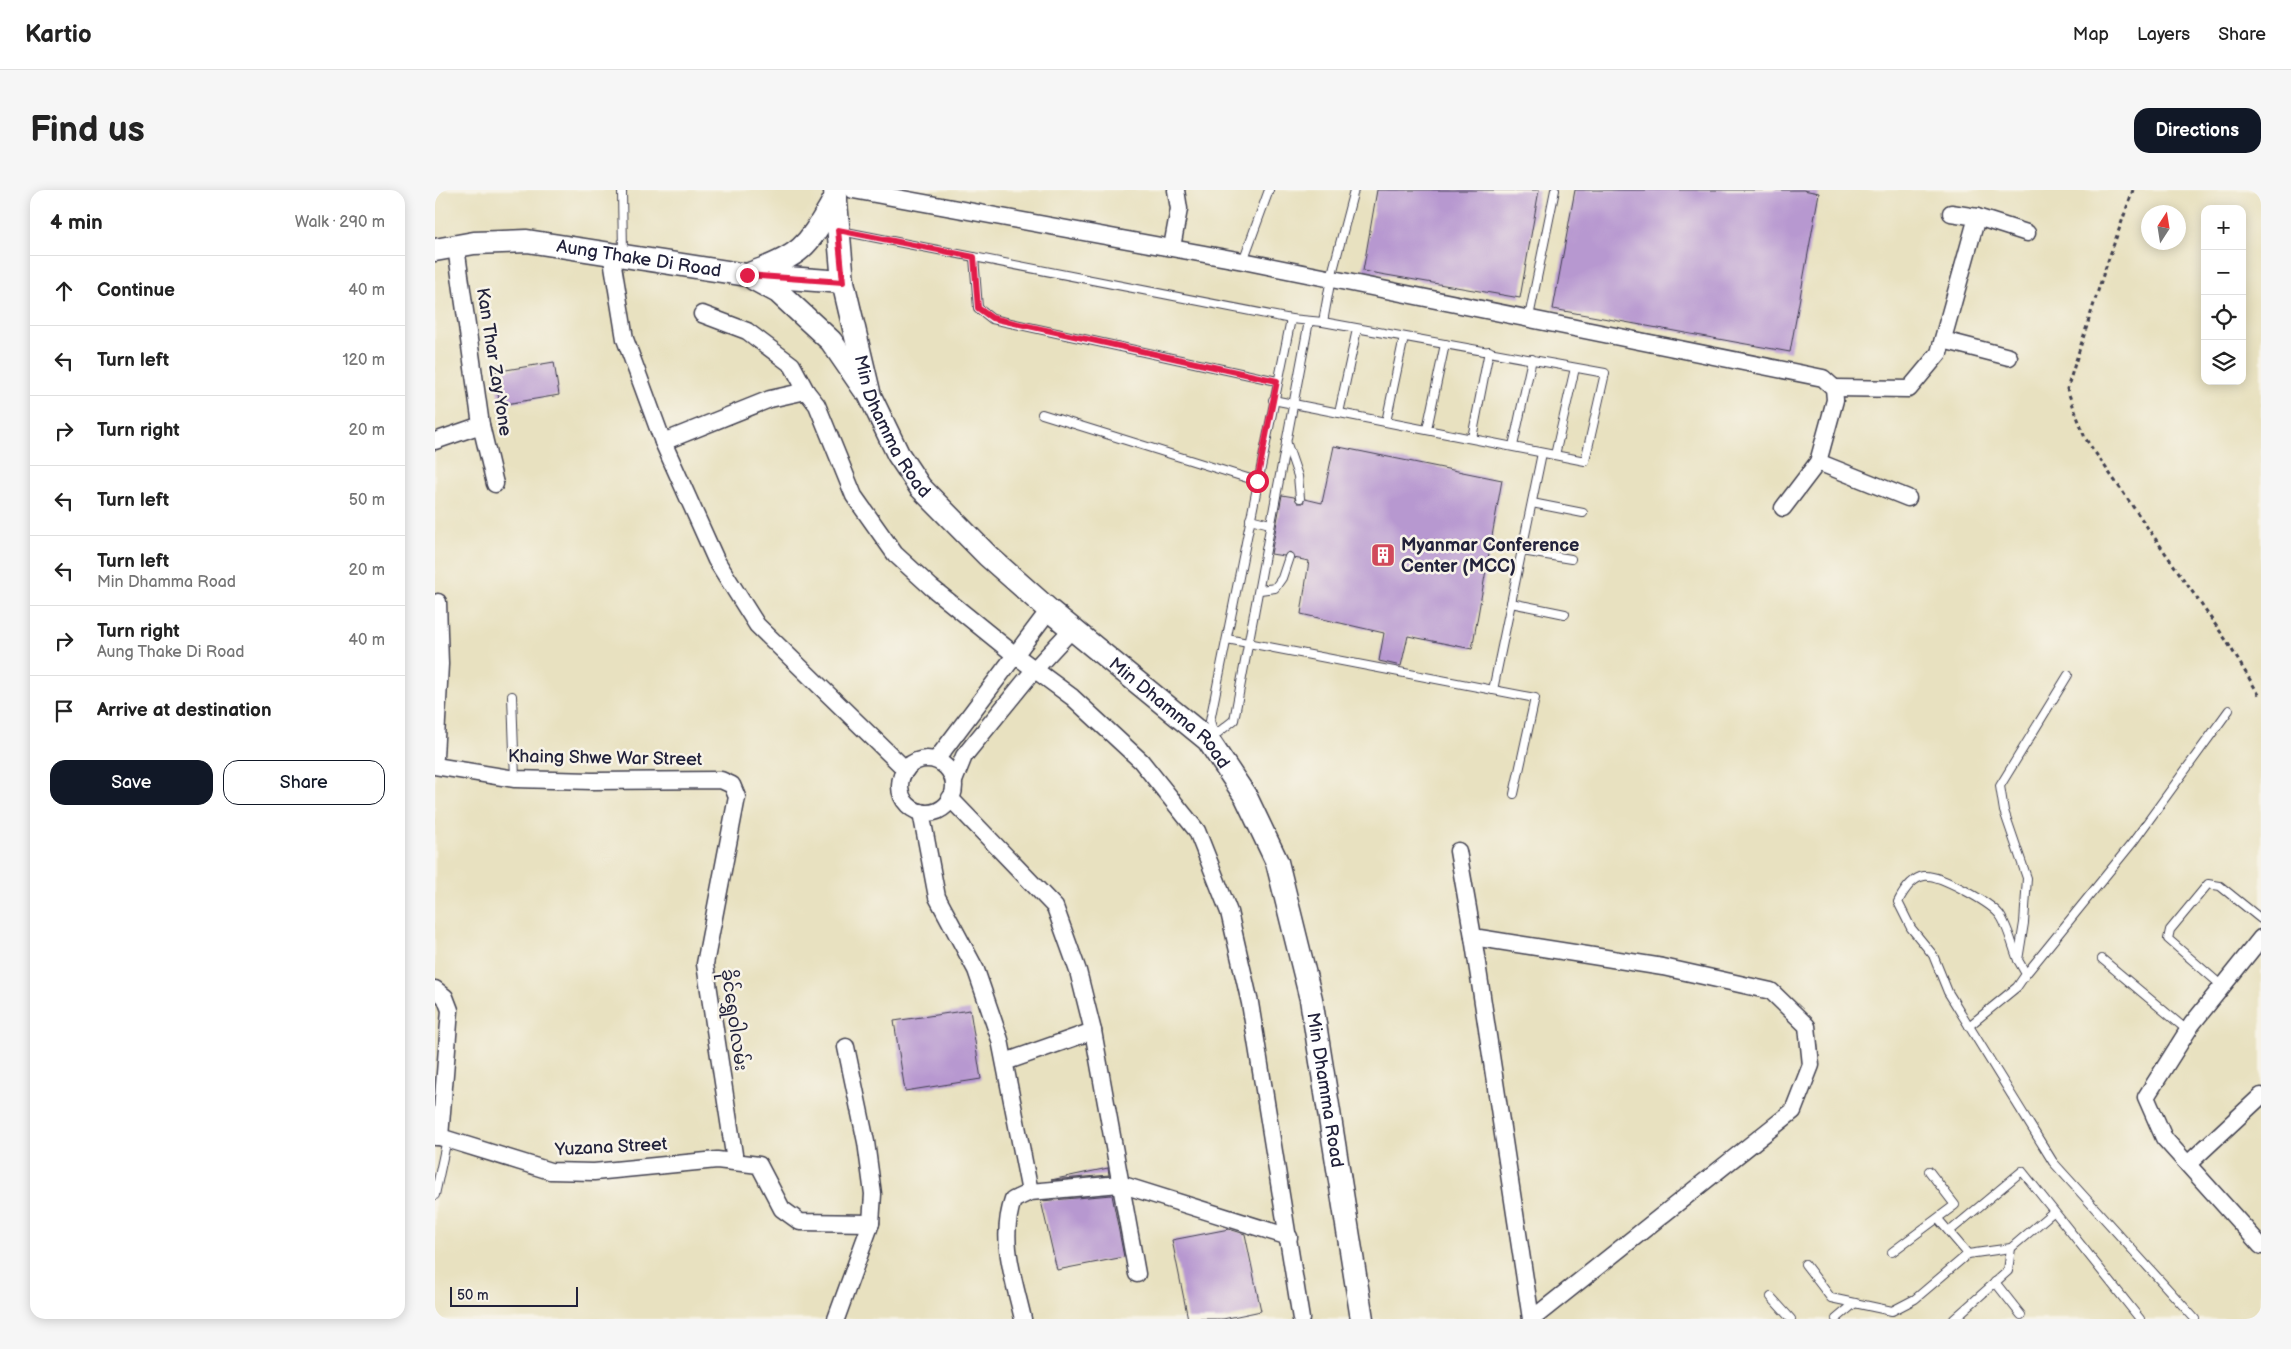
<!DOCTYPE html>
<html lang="en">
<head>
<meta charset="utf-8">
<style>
	:root { --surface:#fff; --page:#f6f6f6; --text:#222; --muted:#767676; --line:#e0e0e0; --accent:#111827 }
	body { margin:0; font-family:"Balsamiq Sans","Noto Sans Myanmar",sans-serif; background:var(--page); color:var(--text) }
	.controls { position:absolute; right:15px; top:15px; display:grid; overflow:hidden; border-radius:10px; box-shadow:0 2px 12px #0003 }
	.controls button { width:45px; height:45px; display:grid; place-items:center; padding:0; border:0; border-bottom:1px solid var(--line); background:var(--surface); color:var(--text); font:25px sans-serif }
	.compass { position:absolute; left:1706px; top:15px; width:45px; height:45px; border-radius:50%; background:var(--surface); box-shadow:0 2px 12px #0003; rotate:12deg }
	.scale { position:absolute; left:15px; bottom:12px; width:128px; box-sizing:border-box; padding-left:5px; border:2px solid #22223b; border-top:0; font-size:14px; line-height:18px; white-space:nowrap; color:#22223b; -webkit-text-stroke:4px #f7f3e8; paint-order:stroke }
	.stop { position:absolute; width:15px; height:15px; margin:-11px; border:4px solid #e11d48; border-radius:50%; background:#fff }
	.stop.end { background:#e11d48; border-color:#fff; box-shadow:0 1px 5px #0008 }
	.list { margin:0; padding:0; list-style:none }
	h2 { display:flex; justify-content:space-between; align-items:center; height:65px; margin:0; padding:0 20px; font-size:21px }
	h2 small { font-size:16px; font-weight:400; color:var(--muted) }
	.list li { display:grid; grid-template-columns:32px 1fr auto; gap:15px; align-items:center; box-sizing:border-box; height:70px; padding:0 20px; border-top:1px solid var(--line) }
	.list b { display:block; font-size:19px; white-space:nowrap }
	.list p { margin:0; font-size:16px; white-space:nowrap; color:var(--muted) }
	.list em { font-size:16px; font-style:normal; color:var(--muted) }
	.actions { display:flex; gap:10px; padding:15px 20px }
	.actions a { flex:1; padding:11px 0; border:1px solid var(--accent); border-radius:15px; text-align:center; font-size:18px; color:var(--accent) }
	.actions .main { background:var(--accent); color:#fff }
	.icon { flex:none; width:28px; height:28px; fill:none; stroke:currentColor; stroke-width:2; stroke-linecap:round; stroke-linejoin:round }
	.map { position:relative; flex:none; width:1826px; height:1129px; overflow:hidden; border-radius:15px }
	header { display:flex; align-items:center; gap:30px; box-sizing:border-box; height:70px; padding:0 25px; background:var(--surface); border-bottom:1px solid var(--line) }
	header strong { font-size:24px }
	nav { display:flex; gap:28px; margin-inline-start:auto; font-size:18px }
	.intro { display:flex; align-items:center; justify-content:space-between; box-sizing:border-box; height:120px; padding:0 30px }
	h1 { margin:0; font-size:35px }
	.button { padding:12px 22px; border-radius:15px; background:var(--accent); color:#fff; font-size:18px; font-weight:700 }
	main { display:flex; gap:30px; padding:0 30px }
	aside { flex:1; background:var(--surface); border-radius:15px; box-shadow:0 2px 12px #0003 }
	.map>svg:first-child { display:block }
</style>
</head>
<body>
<header>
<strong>Kartio</strong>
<nav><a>Map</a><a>Layers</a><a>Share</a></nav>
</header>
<div class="intro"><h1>Find us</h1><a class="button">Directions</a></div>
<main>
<aside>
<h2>4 min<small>Walk · 290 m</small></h2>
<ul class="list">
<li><svg class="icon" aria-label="ahead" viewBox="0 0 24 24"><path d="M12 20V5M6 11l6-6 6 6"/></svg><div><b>Continue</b></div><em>40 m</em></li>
<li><svg class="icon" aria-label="left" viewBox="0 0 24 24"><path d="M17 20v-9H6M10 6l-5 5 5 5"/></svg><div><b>Turn left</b></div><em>120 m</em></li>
<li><svg class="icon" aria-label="right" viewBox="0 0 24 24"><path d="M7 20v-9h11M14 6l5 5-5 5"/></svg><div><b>Turn right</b></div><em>20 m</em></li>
<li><svg class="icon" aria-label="left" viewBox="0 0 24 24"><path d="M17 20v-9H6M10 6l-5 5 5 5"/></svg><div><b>Turn left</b></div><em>50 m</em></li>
<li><svg class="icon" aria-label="left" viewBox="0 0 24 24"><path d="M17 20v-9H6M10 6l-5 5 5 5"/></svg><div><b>Turn left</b><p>Min Dhamma Road</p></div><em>20 m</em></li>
<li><svg class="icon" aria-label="right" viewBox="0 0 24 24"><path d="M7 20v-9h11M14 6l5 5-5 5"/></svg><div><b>Turn right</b><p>Aung Thake Di Road</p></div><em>40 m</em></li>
<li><svg class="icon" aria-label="arrive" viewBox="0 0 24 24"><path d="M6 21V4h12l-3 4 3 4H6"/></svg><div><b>Arrive at destination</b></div></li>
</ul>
<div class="actions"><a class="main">Save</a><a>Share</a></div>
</aside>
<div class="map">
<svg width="1826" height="1129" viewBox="0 0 1826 1129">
	<rect width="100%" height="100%" fill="#f7f3e8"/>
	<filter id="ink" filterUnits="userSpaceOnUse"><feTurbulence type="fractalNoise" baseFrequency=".02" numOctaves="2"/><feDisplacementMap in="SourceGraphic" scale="10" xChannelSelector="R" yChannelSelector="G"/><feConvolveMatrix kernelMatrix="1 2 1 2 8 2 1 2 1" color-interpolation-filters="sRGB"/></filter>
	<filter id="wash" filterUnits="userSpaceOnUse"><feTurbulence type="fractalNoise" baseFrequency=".0096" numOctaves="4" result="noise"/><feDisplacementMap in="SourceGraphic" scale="20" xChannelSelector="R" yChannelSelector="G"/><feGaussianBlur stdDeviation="1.12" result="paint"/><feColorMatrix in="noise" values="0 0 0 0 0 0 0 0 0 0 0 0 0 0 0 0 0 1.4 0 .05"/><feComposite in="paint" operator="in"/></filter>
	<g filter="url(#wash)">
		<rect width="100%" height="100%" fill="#e8e1c0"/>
		<g id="blocks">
			<g fill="#b798d0">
				<polygon points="942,0 1104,0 1085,108 928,81"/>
				<polygon points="1140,0 1368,0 1384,3 1355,162 1118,119"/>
				<polygon points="119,172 124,205 65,215 59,182"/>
				<polygon points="899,256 1067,290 1037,459 973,446 966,476 944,471 949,443 866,424 874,371 859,368 855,362 849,366 836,364 847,305 859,307 863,313 868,313 870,309 887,313"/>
				<polygon points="535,820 546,889 470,901 459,831"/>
				<polygon points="673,978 674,985 616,990"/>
				<polygon points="677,1005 689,1067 622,1080 606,1011"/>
				<polygon points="794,1039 810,1044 826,1121 788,1129 753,1129 737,1050"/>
			</g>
		</g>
	</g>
	<g filter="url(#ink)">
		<use href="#blocks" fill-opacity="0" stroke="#403f4f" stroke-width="1"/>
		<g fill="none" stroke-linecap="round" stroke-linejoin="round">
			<defs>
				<g id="service">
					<polyline points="187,0 188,63"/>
					<polyline points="406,41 856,129 888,132 1170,183 1150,271 838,210"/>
					<polyline points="539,67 543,118 557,129 842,191"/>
					<polyline points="808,71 834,0"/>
					<polyline points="1094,127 1120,0"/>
					<polyline points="888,132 896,88 919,0"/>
					<polyline points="904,223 922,139"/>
					<polyline points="607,224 822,291"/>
					<polyline points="951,232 969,147"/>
					<polyline points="992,239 1010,154"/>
					<polyline points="1037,248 1054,161"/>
					<polyline points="851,251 863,286 865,308"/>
					<polyline points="1078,256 1097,169"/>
					<polyline points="1120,265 1140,178"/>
					<polyline points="1097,313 1148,323"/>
					<polyline points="815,329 835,334"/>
					<polyline points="1087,361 1136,369"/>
					<polyline points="825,400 840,398 847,388 854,367"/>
					<polyline points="1076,413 1130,424"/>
					<polyline points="792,449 1100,508 1079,604"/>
					<polyline points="1058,500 1107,263"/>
					<polyline points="77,506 80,589"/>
					<polyline points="780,545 799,530 874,131"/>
					<polyline points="780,548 775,531 777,521 856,129"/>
					<polyline points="1667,769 1753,841"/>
					<path d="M1583 770C1578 758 1572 733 1564 724 1554 712 1504 684 1489 686 1477 688 1468 702 1463 712L1476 738 1498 765 1513 802 1618 972 1760 1129"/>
					<polyline points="1591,784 1698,652 1794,520"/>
					<polyline points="1787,796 1733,749 1735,740 1773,694 1785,696 1826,729"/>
					<polyline points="1534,836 1582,797 1591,784 1583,770 1589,733 1592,688 1569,621 1565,596 1633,485"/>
					<polyline points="0,1005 12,949"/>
					<polyline points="1503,1029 1533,1064"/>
					<polyline points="1515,1041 1587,981 1705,1129"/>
					<polyline points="1457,1062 1520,1015 1494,981"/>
					<polyline points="1370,1074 1396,1108 1457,1121 1480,1109 1533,1064 1576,1058 1618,1022"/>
					<polyline points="1560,1092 1586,1125"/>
					<polyline points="1336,1107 1356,1129"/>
					<polyline points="1401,1129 1420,1113"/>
					<polyline points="1519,1129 1573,1081 1576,1058"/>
				</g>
				<g id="minor">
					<polyline points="418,0 808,71 1388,188 1399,198 1400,210 1383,272 1348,318"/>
					<polyline points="1516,23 1542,27 1592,43"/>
					<polyline points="21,57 46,235 60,294"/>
					<polyline points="737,57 744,19 741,0"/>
					<polyline points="176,63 190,149 228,252 281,370 322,435 471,580"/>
					<polyline points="267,124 312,141 357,175 371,201"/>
					<polyline points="1508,150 1574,167"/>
					<polyline points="1399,198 1474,199 1504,163 1542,27"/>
					<polyline points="0,251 46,235"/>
					<polyline points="228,252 335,209 371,201 382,215 419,306 460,364 496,397 580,465 637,507 706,571 762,641 794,722 815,813 866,1129"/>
					<polyline points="1383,272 1473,308"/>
					<polyline points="0,567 5,474 3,412"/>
					<circle cx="492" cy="596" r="27"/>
					<polyline points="501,570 614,420"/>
					<polyline points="0,576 80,589 157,591 286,590 297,595 302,607 270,774 300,971"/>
					<polyline points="519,591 529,566 599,480 638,438"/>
					<polyline points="515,608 620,717 643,781 658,841 702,1084"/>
					<polyline points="486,622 502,707 541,780 565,850 595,1002"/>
					<polyline points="1023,661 1038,747 1228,777 1336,801 1372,836 1376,875 1358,921 1097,1129"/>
					<polyline points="1038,747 1096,1129"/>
					<polyline points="1826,748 1757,834 1711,907 1729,948 1826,1056"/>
					<polyline points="0,799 10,807 15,820 5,947"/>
					<polyline points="570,872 658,841"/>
					<polyline points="0,947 5,947 115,981 159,982 282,970 324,975 347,1019 365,1032 436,1033"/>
					<polyline points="1753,974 1826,906"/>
					<polyline points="401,1129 436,1033 438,1004 431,952 411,857"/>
					<path d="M588 1129C579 1089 564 1050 578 1010L595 1002 685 994 854 1047"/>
				</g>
				<g id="secondary">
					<path id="s1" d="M400 0 408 92 435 206 463 264 485 297 553 366 614 420 773 550 811 607 842 672 876 809 927 1129"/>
					<path id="s2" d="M0 60 39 53 92 51 312 85 408 92"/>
					<path d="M317 83C371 64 373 54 401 7"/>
					<polyline points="319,89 343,102 396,151 429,199"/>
				</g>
			</defs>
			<use href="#service" stroke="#403f4f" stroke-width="10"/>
			<use href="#minor" stroke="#403f4f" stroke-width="19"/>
			<use href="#secondary" stroke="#403f4f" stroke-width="25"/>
			<polyline stroke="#403f4f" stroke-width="3" stroke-dasharray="4 4" stroke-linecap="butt" points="1698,0 1668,85 1632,199 1650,248 1791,450 1826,508"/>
			<use href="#service" stroke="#fff" stroke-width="8"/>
			<use href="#minor" stroke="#fff" stroke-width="16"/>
			<use href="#secondary" stroke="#fff" stroke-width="22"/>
		</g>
	</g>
	<g fill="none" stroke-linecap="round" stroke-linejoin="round" filter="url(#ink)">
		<polyline stroke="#e11d48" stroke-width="6" points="312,85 408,92 403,40 539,67 543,118 557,128 842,191 822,291"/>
	</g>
	<defs>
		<symbol id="building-square" viewBox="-11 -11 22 22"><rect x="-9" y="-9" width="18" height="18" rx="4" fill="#d1495b" stroke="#f7f3e8"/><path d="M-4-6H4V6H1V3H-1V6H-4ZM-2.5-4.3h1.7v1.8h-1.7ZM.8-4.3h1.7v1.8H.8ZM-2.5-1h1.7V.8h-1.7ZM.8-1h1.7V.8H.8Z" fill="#fff"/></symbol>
	</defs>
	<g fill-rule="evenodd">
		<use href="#building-square" x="934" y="351" width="28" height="28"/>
	</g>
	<g text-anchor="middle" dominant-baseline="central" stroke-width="5" stroke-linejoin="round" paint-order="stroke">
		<g font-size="18" fill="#22223b" stroke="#f7f3e8">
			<text stroke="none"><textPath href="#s2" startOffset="206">Aung Thake Di Road</textPath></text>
			<text transform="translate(59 172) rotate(81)">Kan Thar Zay Yone</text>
			<text stroke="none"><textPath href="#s1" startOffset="246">Min Dhamma Road</textPath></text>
			<text stroke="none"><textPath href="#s1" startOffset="651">Min Dhamma Road</textPath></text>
			<text transform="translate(170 568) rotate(1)">Khaing Shwe War Street</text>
			<text transform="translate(299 830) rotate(82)">ခိုင်ရွှေဝါလမ်း</text>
			<text stroke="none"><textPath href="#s1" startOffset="1071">Min Dhamma Road</textPath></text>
			<text transform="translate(176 957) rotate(-3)">Yuzana Street</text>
		</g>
		<g font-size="18" font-weight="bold" fill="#22223b" stroke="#f7f3e8" text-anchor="start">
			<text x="966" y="355">Myanmar Conference<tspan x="966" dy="21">Center (MCC)</tspan></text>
		</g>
	</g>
</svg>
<div class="controls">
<button>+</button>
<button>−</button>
<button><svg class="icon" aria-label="locate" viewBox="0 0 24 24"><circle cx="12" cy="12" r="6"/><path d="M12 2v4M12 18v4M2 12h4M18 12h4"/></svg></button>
<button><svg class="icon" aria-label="layers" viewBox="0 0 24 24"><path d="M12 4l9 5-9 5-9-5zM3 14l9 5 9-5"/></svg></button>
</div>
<svg class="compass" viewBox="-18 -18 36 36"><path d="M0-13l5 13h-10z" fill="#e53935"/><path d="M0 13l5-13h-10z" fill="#767676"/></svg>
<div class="scale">50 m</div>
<div class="stop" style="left:822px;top:291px"></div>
<div class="stop end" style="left:312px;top:85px"></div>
</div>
</main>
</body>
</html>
